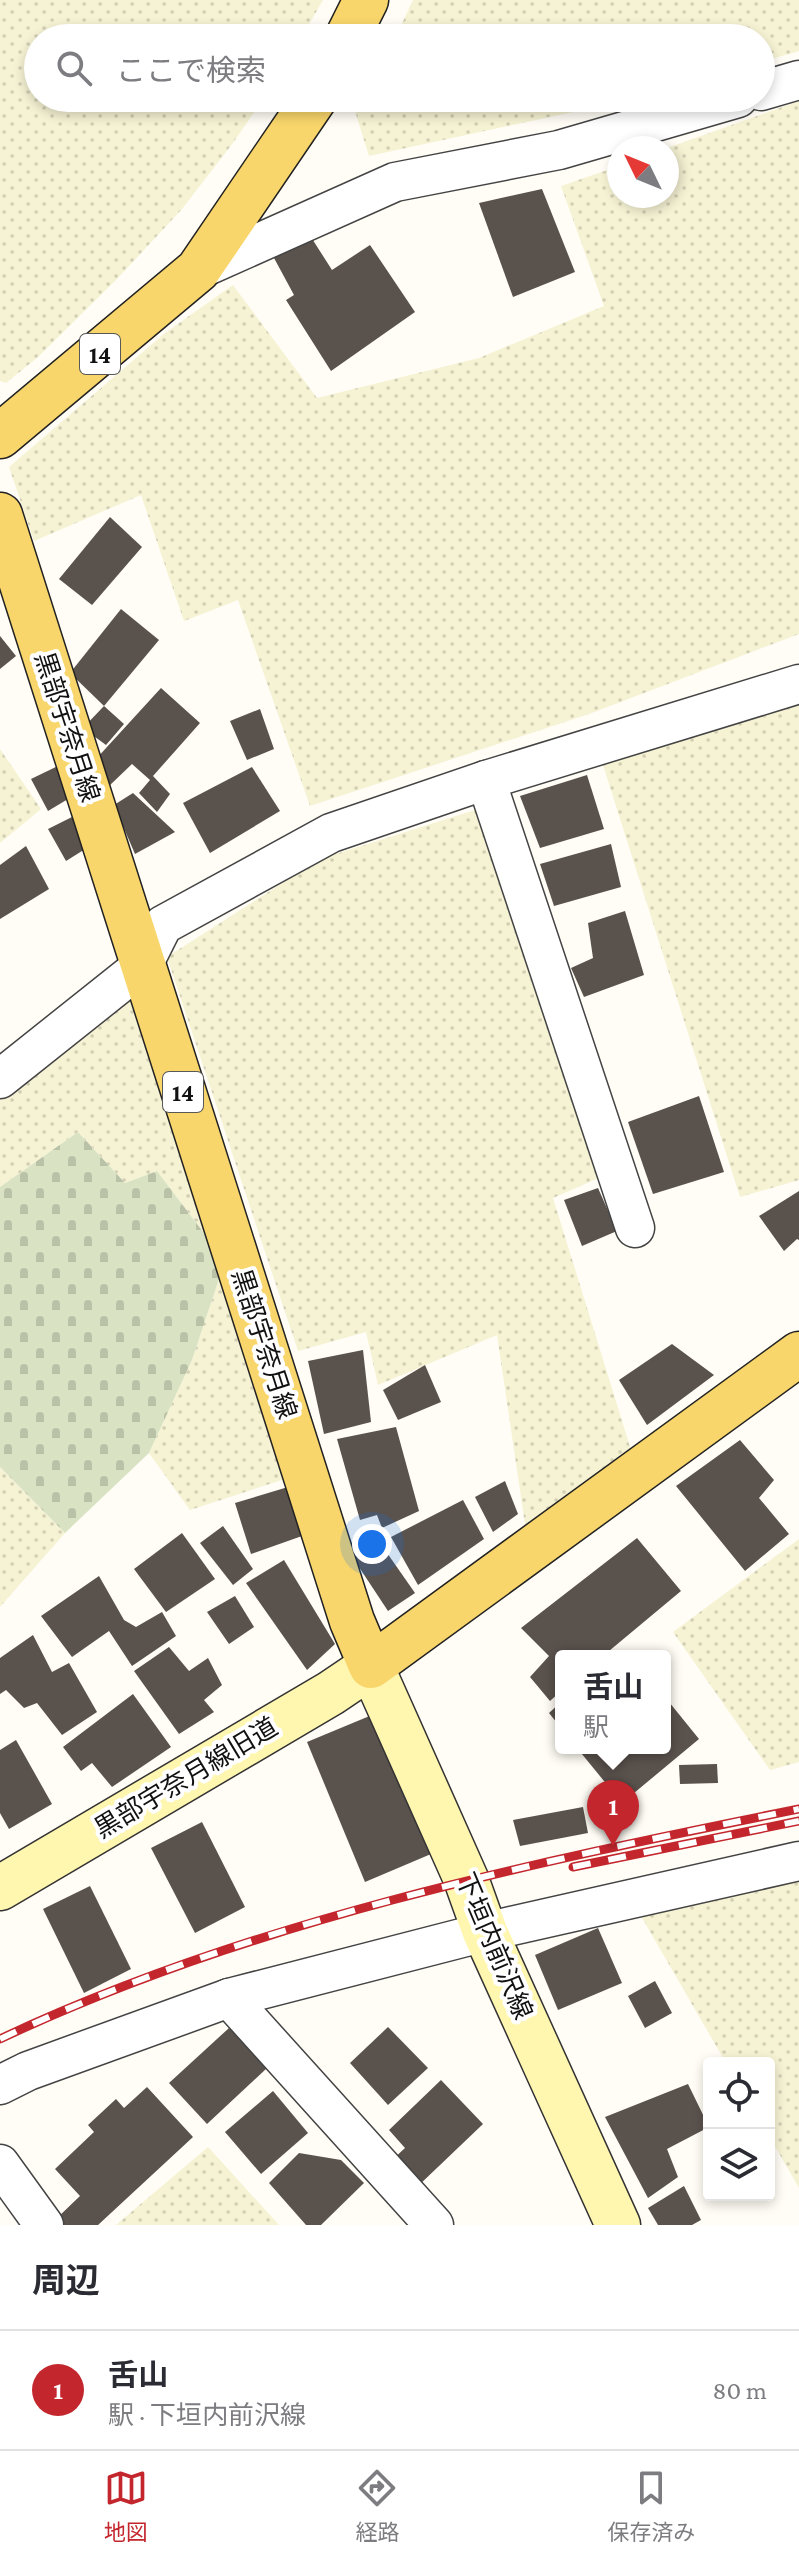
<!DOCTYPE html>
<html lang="ja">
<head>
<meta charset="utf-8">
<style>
	:root { --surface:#fff; --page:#f2f2f3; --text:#2b2b33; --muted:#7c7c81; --line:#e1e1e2; --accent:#c4262e }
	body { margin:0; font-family:"Crimson Pro","Noto Sans JP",serif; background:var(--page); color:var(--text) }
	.controls { position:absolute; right:24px; bottom:24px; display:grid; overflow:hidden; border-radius:8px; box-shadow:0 4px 12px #0003 }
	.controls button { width:72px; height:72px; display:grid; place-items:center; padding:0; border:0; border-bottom:2px solid var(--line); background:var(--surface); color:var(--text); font:40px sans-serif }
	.compass { position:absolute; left:607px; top:136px; width:72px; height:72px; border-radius:50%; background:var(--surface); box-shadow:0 4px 12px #0003; rotate:313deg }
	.you { position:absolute; left:372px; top:1544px; width:28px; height:28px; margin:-20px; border:6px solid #fff; border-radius:50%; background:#1a73e8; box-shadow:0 0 0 12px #1a73e833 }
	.badge { display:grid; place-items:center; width:52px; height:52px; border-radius:50%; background:var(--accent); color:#fff; font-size:26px; font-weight:700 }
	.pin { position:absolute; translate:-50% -66px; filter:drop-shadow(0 2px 4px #0008) }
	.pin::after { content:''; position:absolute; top:42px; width:28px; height:24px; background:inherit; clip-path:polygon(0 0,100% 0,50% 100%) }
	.popup { position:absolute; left:555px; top:1650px; width:116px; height:104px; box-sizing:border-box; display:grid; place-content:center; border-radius:8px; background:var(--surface); filter:drop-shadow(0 2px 6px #0005); font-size:26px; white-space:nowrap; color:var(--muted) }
	.popup b { font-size:30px; color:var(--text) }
	.popup::after { content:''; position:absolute; left:50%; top:100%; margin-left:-16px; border:16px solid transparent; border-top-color:var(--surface) }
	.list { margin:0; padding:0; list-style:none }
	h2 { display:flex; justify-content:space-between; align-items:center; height:104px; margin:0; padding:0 32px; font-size:34px }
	h2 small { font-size:26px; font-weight:400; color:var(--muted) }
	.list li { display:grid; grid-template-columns:52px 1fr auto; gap:24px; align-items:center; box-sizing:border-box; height:120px; padding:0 32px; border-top:2px solid var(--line) }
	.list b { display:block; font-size:30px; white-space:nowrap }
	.list p { margin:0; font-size:26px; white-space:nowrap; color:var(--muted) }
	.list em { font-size:26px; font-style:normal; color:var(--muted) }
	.icon { flex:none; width:44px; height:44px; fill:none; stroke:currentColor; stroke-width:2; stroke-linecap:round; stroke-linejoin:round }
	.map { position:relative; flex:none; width:799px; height:2225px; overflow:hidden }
	.search { position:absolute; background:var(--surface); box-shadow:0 4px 12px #0003; left:24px; right:24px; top:24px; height:88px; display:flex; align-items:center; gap:20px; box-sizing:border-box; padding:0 28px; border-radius:44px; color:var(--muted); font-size:30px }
	.sheet { height:224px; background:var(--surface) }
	nav { display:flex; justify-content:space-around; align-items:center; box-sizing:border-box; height:112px; border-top:2px solid var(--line); background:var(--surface); font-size:22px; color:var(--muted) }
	nav a { display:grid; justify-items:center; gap:4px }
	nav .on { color:var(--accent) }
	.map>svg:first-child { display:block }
</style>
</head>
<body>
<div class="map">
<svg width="799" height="2225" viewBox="0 0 799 2225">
	<defs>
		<pattern id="farmland-dots" width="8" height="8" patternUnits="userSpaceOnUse" patternTransform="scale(2)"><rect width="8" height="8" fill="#f6f3d4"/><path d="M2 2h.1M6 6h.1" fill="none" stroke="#d2cfb5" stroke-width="1.8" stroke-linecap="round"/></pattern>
		<pattern id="cemetery-stones" width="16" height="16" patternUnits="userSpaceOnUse" patternTransform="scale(2)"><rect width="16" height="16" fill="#d9e3c4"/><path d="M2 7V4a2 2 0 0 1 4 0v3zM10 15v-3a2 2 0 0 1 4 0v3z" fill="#b9c2a7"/></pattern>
	</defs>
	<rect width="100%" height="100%" fill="#fffdf5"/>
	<g fill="url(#farmland-dots)">
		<polygon points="0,0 323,0 301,38 38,38 38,98 264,98 233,143 182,209 117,279 38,357 6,383 0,381"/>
		<polygon points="413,0 799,0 799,51 761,62 761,38 395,38"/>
		<polygon points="360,98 638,98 369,156 354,108"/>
		<polygon points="799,101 799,634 589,714 310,806 238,600 184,621 141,495 34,541 9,467 165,333 233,285 317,398 479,358 604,306 561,186 619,166 619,196 667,196 667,148"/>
		<polygon points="799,702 799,1180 740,1197 602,762"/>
		<polygon points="0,749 41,809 0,843"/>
		<polygon points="475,810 601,1177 553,1198 632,1453 526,1531 497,1335 378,1385 366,1332 298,1351 167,957 320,859"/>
		<polygon points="134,994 225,1261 291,1477 190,1510 149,1453 192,1360 225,1261 157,1171 125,1183 78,1132 0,1187 0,1097"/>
		<polygon points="0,1467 65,1533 0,1607"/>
		<polygon points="799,1539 799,1762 770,1770 673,1632"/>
		<polygon points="799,1881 799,2188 769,2136 769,2063 726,2063 641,1916"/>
		<polygon points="208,2147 279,2225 116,2225"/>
	</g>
	<polygon fill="url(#cemetery-stones)" points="78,1132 125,1183 157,1171 225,1261 192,1360 149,1453 65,1533 0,1467 0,1187"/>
	<g fill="#5a524d">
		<polygon points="542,189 575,272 513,297 479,203"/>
		<polygon points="309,234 332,270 370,245 415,312 331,371 286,300 294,295 274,258"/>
		<polygon points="110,517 142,547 92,605 59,579"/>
		<polygon points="121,609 159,640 104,706 70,673"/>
		<polygon points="0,636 16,656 0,669"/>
		<polygon points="161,688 200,723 153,776 170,794 157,812 139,793 150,780 132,764 109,786 96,759"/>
		<polygon points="104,706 124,724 106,745 83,728"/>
		<polygon points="260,709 274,749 247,760 230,721"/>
		<polygon points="62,764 73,796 48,811 31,779"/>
		<polygon points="252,767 280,811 210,853 183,803"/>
		<polygon points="587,775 604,829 540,848 520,796"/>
		<polygon points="133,793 175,832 135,854 114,805"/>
		<polygon points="76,815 90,846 66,861 48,829"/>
		<polygon points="611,844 621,887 554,906 540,864"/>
		<polygon points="26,846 49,889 0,919 0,865"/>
		<polygon points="625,911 644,975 584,997 571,968 593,958 588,923"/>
		<polygon points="699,1096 724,1172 653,1194 628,1122"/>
		<polygon points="598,1188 617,1231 582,1246 564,1200"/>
		<polygon points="799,1191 799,1240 797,1239 784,1251 759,1216"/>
		<polygon points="672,1344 714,1375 647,1425 619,1380"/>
		<polygon points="363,1350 371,1422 324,1434 308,1361"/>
		<polygon points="425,1365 441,1402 398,1420 383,1390"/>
		<polygon points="396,1427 419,1511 382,1528 377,1515 360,1520 337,1439"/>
		<polygon points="740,1440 774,1480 759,1498 789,1534 745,1571 676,1486"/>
		<polygon points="505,1481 518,1514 493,1532 475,1497"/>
		<polygon points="288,1487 302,1536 251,1554 235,1503"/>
		<polygon points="463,1500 484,1539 418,1585 391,1537"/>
		<polygon points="223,1526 253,1569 233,1585 200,1543"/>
		<polygon points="182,1533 215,1579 166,1612 134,1569"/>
		<polygon points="637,1538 681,1591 603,1656 561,1656 561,1691 550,1701 530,1677 549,1656 521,1628"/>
		<polygon points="378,1540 415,1593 388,1611 353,1558"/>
		<polygon points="284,1560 335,1644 307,1670 246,1583"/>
		<polygon points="99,1576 124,1620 136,1627 162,1612 176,1636 132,1666 109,1631 72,1657 41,1616"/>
		<polygon points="235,1596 254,1627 229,1644 207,1612"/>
		<polygon points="33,1635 52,1672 69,1663 97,1712 62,1735 37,1703 24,1708 6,1690 0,1694 0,1658"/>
		<polygon points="169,1647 189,1671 208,1658 222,1685 204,1700 214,1712 179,1734 134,1671"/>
		<polygon points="133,1694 171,1747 112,1787 92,1763 81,1771 63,1747"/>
		<polygon points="665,1697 699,1739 622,1803 577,1748 665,1748"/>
		<polygon points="561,1702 561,1728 549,1713"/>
		<polygon points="372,1715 431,1854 365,1882 307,1742"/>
		<polygon points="16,1740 52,1804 9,1829 0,1813 0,1750"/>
		<polygon points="717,1764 718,1783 680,1784 679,1765"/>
		<polygon points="583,1807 588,1833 520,1846 513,1820"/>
		<polygon points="202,1822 245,1907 195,1933 151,1848"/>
		<polygon points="90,1886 131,1969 84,1993 43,1909"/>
		<polygon points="598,1928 622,1983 558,2010 535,1955"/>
		<polygon points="655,1981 672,2013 645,2028 628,1996"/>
		<polygon points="388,2027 428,2068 388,2105 350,2063"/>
		<polygon points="229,2028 267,2068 207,2124 169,2083"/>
		<polygon points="441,2080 483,2124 417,2187 391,2161 405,2148 389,2130"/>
		<polygon points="688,2084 709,2127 667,2149 678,2177 648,2198 605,2117"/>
		<polygon points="147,2087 193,2137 98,2225 63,2225 57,2218 80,2196 55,2169 94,2132 88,2125 116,2099 124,2108"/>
		<polygon points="273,2091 308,2133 261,2174 225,2132"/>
		<polygon points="299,2153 341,2160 364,2183 321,2225 306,2225 269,2183"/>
		<polygon points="684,2186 701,2220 692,2225 658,2225 648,2208"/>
	</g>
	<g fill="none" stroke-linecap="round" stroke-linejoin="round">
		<defs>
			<g id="street">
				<polyline points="761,91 799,80"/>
				<polyline points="198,270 395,182 559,150 738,98"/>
				<polyline points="486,780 635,1228"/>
				<polyline points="0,1079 143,965 163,925 331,833 486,780 799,684"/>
				<polyline points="229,1998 434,2225"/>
				<polyline points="0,2085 28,2071 229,1998 485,1932 799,1861"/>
				<polyline points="0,2164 44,2225"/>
			</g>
			<polyline id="secondary" points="0,1888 331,1693 371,1666 466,1879 485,1932 618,2225"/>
			<g id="primary">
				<polyline points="347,38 366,0"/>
				<polyline points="0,436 198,270 315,98"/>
				<polyline points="0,515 352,1621 371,1666 799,1354"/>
			</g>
		</defs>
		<use href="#street" stroke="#444" stroke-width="41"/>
		<use href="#secondary" stroke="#333" stroke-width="47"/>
		<use href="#primary" stroke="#222" stroke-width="47"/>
		<use href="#street" stroke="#fff" stroke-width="38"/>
		<use href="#secondary" stroke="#fff6b0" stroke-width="44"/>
		<use href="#primary" stroke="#f9d66b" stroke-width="44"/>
		<defs>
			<g id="rail">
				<polyline points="573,1867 799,1821"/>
				<path d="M0 2039C250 1921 530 1863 799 1809"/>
			</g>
		</defs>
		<use href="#rail" stroke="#c4262e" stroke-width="9"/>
		<use href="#rail" stroke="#fff" stroke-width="6" stroke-dasharray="18" stroke-linecap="butt"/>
	</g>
	<g text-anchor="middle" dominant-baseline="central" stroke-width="8" stroke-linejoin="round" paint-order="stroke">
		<g fill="#fff" stroke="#585858" stroke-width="2">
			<rect x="80" y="334" width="40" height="40" rx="6"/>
			<rect x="163" y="1072" width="40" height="40" rx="6"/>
		</g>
		<g font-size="24" font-weight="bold" fill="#111">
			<text x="100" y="354">14</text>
			<text x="183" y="1092">14</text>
		</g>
		<g font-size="26" fill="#111" stroke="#fff">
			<text transform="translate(67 727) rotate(72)">黒部宇奈月線</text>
			<text transform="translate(264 1344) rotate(72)">黒部宇奈月線</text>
			<text transform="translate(186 1778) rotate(-31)">黒部宇奈月線旧道</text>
			<text transform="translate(494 1946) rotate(67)">下垣内前沢線</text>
		</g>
	</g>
</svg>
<div class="controls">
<button><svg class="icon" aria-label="locate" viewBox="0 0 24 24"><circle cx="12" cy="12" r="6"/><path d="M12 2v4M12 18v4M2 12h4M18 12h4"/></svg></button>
<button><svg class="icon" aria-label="layers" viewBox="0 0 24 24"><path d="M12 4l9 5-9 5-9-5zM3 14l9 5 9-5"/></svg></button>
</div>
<svg class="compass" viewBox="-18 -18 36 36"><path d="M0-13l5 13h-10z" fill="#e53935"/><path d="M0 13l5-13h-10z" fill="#7c7c81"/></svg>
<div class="you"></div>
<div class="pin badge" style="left:613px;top:1846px">1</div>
<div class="popup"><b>舌山</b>駅</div>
<div class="search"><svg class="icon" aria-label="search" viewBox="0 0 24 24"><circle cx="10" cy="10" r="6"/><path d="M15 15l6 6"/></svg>ここで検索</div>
</div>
<section class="sheet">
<h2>周辺<small></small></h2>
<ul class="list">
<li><span class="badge">1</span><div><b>舌山</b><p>駅 · 下垣内前沢線</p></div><em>80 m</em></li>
</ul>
</section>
<nav>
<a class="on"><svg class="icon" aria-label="map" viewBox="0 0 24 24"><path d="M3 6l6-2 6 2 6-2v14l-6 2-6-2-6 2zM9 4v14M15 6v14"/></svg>地図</a>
<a><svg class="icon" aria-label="directions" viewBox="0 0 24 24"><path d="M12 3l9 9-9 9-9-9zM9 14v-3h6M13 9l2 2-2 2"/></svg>経路</a>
<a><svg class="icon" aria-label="saved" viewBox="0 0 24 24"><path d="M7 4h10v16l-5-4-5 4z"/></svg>保存済み</a>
</nav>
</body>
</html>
